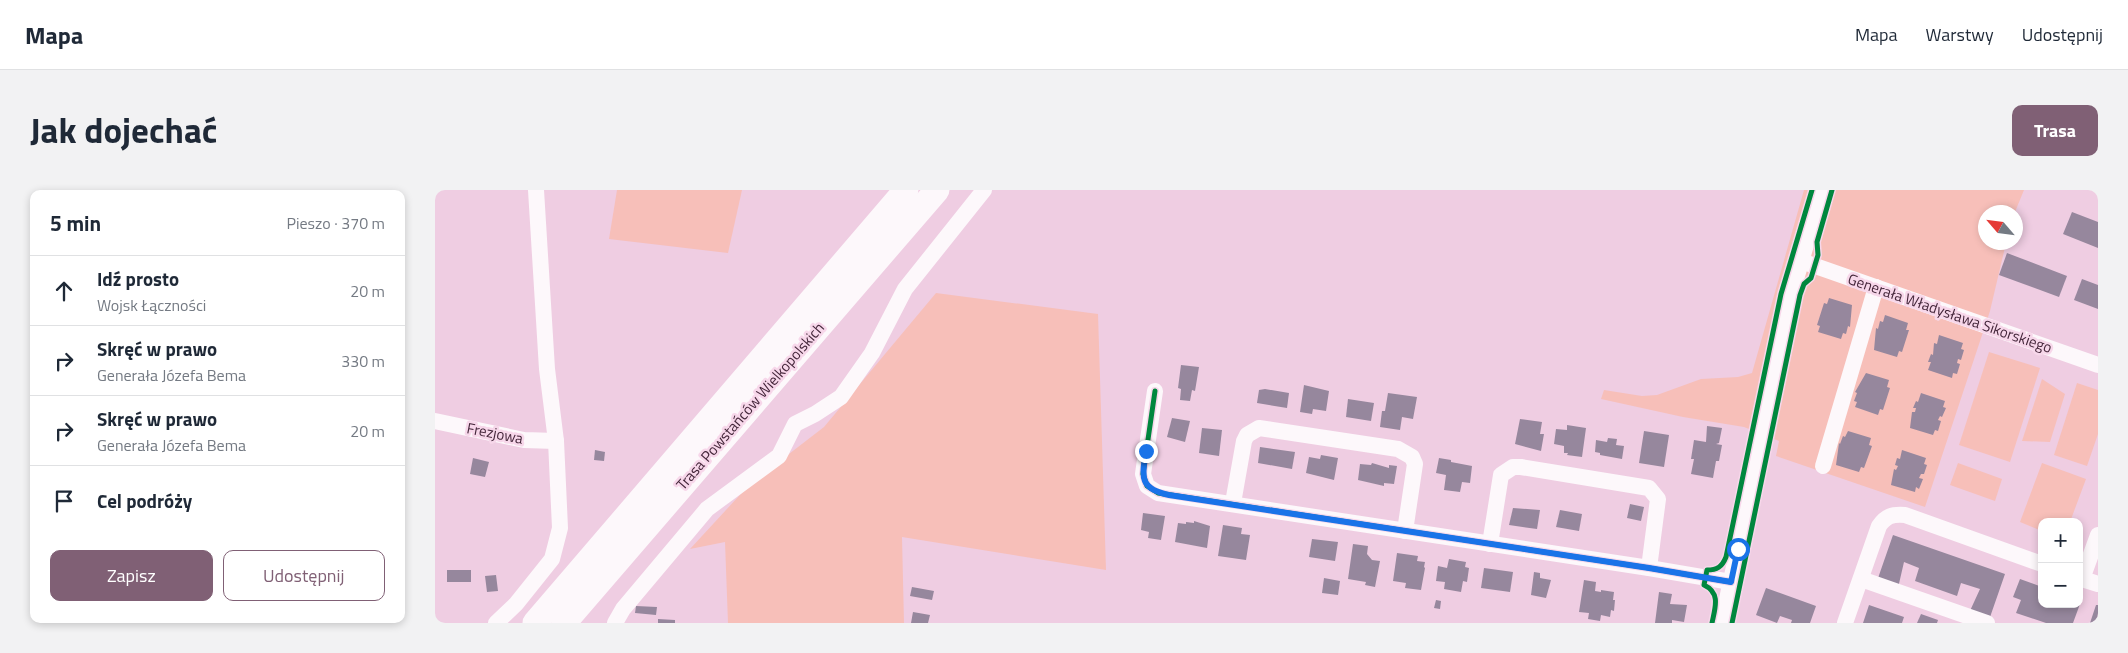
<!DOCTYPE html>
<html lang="pl">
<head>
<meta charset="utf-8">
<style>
	:root { --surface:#fff; --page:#f2f2f3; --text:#1f2937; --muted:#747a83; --line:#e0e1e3; --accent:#806075 }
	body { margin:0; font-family:"Titillium Web",sans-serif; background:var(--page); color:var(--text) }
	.controls { position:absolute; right:15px; bottom:15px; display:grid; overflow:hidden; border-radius:10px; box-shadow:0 2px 8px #0003 }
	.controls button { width:45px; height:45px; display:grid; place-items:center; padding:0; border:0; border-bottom:1px solid var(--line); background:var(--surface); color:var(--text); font:25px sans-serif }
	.compass { position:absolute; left:1543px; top:15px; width:45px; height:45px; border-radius:50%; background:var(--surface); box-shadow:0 2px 8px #0003; rotate:298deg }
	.stop { position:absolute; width:15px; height:15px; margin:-11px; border:4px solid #1a73e8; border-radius:50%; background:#fff }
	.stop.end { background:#1a73e8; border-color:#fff; box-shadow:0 1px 5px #0008 }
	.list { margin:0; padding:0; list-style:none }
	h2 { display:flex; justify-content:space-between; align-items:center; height:65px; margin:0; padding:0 20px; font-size:21px }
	h2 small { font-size:16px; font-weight:400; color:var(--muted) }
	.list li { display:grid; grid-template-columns:32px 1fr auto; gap:15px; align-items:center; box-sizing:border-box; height:70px; padding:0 20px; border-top:1px solid var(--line) }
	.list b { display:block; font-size:19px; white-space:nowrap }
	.list p { margin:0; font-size:16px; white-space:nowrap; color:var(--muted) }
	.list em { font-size:16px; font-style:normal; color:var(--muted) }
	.actions { display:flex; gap:10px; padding:15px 20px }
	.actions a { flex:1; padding:11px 0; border:1px solid var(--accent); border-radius:10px; text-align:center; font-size:18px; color:var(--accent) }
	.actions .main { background:var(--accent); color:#fff }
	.icon { flex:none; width:28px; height:28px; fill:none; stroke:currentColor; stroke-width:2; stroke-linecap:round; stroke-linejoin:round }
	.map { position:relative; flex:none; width:1663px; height:433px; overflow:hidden; border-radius:10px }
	header { display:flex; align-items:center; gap:30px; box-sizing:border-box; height:70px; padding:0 25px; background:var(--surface); border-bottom:1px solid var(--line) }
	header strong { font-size:24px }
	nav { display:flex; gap:28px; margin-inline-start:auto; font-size:18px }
	.intro { display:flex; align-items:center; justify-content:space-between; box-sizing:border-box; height:120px; padding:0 30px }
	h1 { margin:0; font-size:35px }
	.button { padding:12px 22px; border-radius:10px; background:var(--accent); color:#fff; font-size:18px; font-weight:700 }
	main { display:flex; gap:30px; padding:0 30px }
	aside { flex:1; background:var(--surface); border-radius:10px; box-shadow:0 2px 8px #0003 }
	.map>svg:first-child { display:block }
</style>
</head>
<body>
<header>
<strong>Mapa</strong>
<nav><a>Mapa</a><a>Warstwy</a><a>Udostępnij</a></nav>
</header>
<div class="intro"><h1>Jak dojechać</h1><a class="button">Trasa</a></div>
<main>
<aside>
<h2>5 min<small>Pieszo · 370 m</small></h2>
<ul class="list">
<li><svg class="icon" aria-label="ahead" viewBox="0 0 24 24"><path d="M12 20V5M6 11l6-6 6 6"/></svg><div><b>Idź prosto</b><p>Wojsk Łączności</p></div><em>20 m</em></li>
<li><svg class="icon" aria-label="right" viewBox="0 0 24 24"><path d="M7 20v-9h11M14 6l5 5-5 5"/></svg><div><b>Skręć w prawo</b><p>Generała Józefa Bema</p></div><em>330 m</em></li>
<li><svg class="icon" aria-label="right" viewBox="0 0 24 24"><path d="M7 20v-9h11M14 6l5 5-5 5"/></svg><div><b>Skręć w prawo</b><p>Generała Józefa Bema</p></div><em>20 m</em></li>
<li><svg class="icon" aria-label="arrive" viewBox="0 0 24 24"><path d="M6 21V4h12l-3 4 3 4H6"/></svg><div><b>Cel podróży</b></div></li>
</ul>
<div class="actions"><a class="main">Zapisz</a><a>Udostępnij</a></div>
</aside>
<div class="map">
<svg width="1663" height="433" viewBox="0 0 1663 433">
	<rect width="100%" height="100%" fill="#efcde2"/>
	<g fill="#f7bfb9">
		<polygon points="182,0 307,0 293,63 174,49"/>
		<polygon points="1369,0 1589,0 1580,22 1550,22 1550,52 1571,53 1555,121 1490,317 1341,266 1344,251 1309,237 1248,227 1166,209 1169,200 1207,206 1222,205 1266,189 1303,187 1317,183"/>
		<polygon points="501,103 663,124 671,380 467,347 469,433 293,433 290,352 255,359 315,294 389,237"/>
		<polygon points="1554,162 1605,178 1575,272 1524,255"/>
		<polygon points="1607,189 1630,204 1615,252 1587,251"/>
		<polygon points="1642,193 1663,200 1663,244 1652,276 1619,265"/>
		<polygon points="1523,273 1567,289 1560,311 1515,295"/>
		<polygon points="1607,273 1651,289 1635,332 1607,332 1607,341 1585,332"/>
	</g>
	<g fill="#96879d">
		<polygon points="1637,22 1663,32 1663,58 1628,44"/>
		<polygon points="1572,63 1632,86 1624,107 1564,85"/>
		<polygon points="1647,89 1663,95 1663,119 1639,110"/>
		<polygon points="1394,108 1417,115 1415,137 1413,136 1411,144 1408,143 1406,149 1383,142 1385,136 1382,135 1389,113 1392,114"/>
		<polygon points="1450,125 1473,133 1471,140 1474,140 1467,162 1464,161 1462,167 1439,160 1441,138 1443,139 1445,131 1448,132"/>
		<polygon points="1504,145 1528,153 1526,159 1529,160 1526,170 1523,169 1522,173 1525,174 1522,184 1518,183 1517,188 1493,180 1496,172 1493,172 1496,164 1498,165 1499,153 1502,154"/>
		<polygon points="746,175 764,177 760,201 757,200 755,211 745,210 746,199 743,198"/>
		<polygon points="1431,183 1454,190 1452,197 1455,198 1448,220 1445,219 1443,225 1420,217 1422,212 1419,211 1422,203 1420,202"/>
		<polygon points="869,195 894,201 891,221 878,219 877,224 865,222"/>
		<polygon points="830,199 854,203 852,218 822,213 824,200"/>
		<polygon points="953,203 982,207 978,229 967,227 965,240 945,237 947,221 950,221"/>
		<polygon points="1486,203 1510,211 1508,217 1511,218 1507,227 1505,226 1503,230 1506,231 1503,241 1500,240 1498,245 1475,238 1477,222 1480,222 1481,218 1478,218 1481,211 1483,212"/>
		<polygon points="913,209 939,213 936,231 911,227"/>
		<polygon points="737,228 755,231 750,252 732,247"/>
		<polygon points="1085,229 1107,232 1105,244 1109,244 1106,261 1080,254"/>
		<polygon points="1132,235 1151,238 1147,267 1132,265 1133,263 1129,263 1129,256 1119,254 1121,239 1132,240"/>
		<polygon points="1272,236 1287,238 1284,253 1281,254 1287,255 1284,271 1281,271 1278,288 1256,284 1259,269 1256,269 1259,250 1271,252"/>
		<polygon points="767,238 787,240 784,266 764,263"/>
		<polygon points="1209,241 1234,245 1229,277 1204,273"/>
		<polygon points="1413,241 1436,248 1434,255 1437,256 1429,278 1426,277 1424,282 1401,275 1404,253 1405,254 1408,246 1410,247"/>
		<polygon points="1173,248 1182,249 1181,255 1189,256 1187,269 1165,265 1165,263 1160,262 1161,250 1172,252"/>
		<polygon points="825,257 860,262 857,279 823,273"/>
		<polygon points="160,260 170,262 169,271 159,270"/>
		<polygon points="1467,260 1491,268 1489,274 1492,275 1489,284 1486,284 1484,288 1488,289 1484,299 1481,297 1480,302 1456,295 1459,279 1461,280 1463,276 1460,275 1462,268 1465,269"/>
		<polygon points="886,265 903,268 899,290 871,283 874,267 885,269"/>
		<polygon points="38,268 54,272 50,287 35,284"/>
		<polygon points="1004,268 1016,270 1016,272 1037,276 1035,293 1027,292 1025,302 1009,300 1011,285 1001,283"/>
		<polygon points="937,273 954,278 954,275 962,276 959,294 949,293 949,296 923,290 925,274 936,275"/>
		<polygon points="1195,314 1209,317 1206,331 1192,328"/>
		<polygon points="1078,318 1105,320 1102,339 1074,335"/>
		<polygon points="1125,320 1147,324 1144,341 1121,337"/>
		<polygon points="708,323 730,326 726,350 713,348 714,342 706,340"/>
		<polygon points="759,331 775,336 772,358 740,352 743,333 751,334 751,332 759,333"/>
		<polygon points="788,335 807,338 806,344 815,345 811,370 783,366"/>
		<polygon points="1458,345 1570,384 1554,430 1534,423 1545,399 1526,393 1522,406 1480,391 1484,378 1469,372 1463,398 1442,391"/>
		<polygon points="877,349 903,352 900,371 874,367"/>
		<polygon points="918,354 933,356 932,364 937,370 945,371 940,397 930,395 931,392 913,389"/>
		<polygon points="962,363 983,366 982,371 990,372 989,377 990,378 986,400 970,398 971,393 958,391"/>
		<polygon points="1014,369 1031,372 1030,377 1034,378 1032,392 1028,391 1026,402 1009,399 1010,392 1001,391 1003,376 1012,378"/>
		<polygon points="1049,378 1078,382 1075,402 1046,398"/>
		<rect x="12" y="380" width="24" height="12"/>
		<polygon points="1099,382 1105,383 1105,388 1116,390 1111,408 1096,405"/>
		<polygon points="61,385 63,401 52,402 50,386"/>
		<polygon points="889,388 905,391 903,405 887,403"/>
		<polygon points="1585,389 1607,397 1607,414 1645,414 1638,433 1611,433 1581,423 1586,410 1578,407"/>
		<polygon points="1149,390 1161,392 1160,401 1166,402 1166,400 1179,402 1178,410 1180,410 1179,421 1176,420 1175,427 1166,425 1165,431 1153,429 1154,423 1144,422"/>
		<polygon points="477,397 499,401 497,410 475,406"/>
		<polygon points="1331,398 1381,416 1375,433 1356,433 1357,430 1345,426 1342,433 1321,425"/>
		<polygon points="1224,402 1237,404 1235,414 1252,415 1249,432 1237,430 1237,433 1220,433"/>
		<polygon points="1001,410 1006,411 1005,419 999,418"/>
		<polygon points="1434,415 1469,427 1467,433 1428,433"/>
		<polygon points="1661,415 1663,415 1663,433 1655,433"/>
		<polygon points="201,416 222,417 221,425 200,423"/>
		<polygon points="478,422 495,425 493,433 476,433"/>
		<polygon points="1486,424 1503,430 1502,433 1482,433"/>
		<polygon points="223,429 240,430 240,433 223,433"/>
	</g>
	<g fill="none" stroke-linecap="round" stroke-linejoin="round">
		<g stroke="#fdf8fb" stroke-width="16">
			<polyline points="1366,71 1663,175"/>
			<polyline points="720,201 708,284 712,296 723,303 1214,378 1296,392"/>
			<polyline points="0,231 89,250 121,251"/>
			<polyline points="1388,276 1441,97"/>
			<polyline points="798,313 809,251 812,245 824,238 963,259 977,267 980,274 970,341"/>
			<polyline points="1055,354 1066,285 1078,277 1086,277 1214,298 1223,309 1214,378"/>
			<polyline points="1644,388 1663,394"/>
			<polyline points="1426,389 1552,433"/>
			<polyline points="1647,389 1663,345"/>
			<polyline points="61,433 81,414 117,369 125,338 121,251 112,179 101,0"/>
			<polyline points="180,433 188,419 272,319 344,266 360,234 380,224 406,207 437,163 470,99 549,0"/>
			<polyline points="1287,433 1357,103 1387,0"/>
			<path d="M1410 433 1444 336C1451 326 1457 324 1470 325L1607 374"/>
		</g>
		<g stroke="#fdf8fb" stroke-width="25">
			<polyline points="100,433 471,0"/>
			<polyline points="129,433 502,0"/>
		</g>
		<defs>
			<g id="cycleway">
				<polyline points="720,201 708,284 712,296 723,303 1214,378 1296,392"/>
				<path d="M1277 433C1280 418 1286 403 1269 395L1272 380C1282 380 1287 377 1291 367L1346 104 1377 0"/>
				<polyline points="1297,433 1365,105 1369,94 1376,88 1383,65 1382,52 1397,0"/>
			</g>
		</defs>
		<use href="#cycleway" stroke="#f7d7ea" stroke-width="8"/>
		<use href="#cycleway" stroke="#00873e" stroke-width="5"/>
	</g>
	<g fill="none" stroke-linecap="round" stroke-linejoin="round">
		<path stroke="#1a73e8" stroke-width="6" d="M711 261C707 287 704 299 734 305L1214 378 1296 392 1303 359"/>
	</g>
	<g text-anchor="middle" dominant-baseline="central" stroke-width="5" stroke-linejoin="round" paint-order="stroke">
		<g font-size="15" fill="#44263a" stroke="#f7d7ea">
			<text transform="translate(1515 123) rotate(19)">Generała Władysława Sikorskiego</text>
			<text transform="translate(315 216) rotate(-49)">Trasa Powstańców Wielkopolskich</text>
			<text transform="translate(60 243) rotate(11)">Frezjowa</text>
		</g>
	</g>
</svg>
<div class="controls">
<button>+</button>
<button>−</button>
</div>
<svg class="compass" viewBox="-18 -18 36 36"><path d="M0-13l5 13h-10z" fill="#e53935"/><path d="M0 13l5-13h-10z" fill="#747a83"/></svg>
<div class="stop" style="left:1303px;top:359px"></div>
<div class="stop end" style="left:711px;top:261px"></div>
</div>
</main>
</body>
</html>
